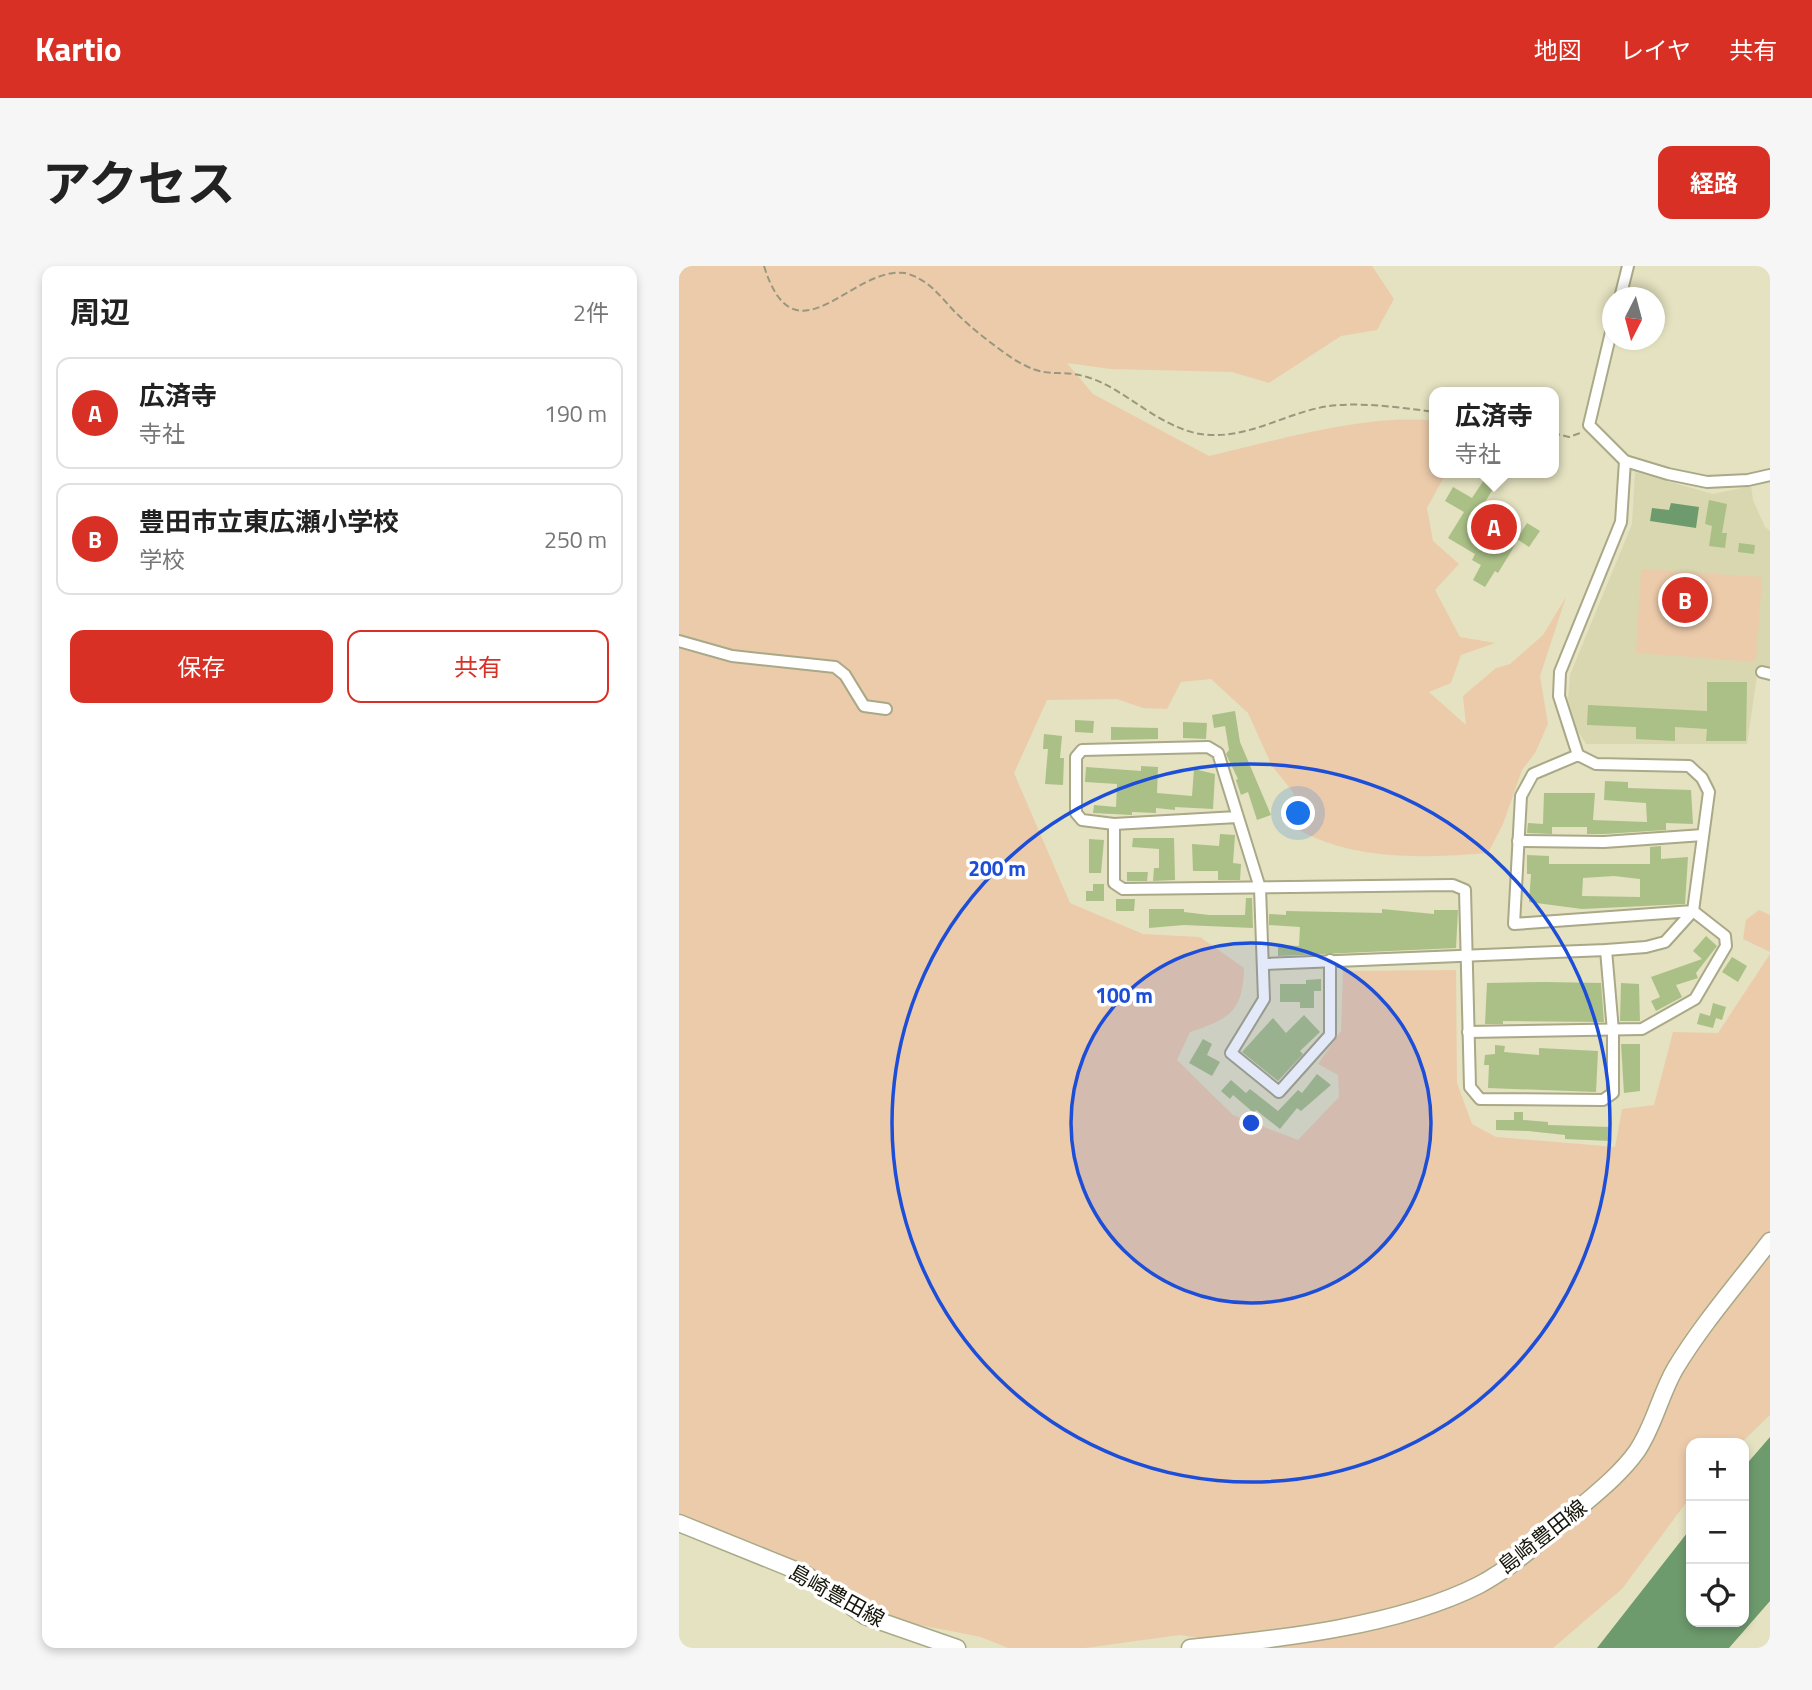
<!DOCTYPE html>
<html lang="ja">
<head>
<meta charset="utf-8">
<style>
	:root { --surface:#fff; --page:#f6f6f6; --text:#222; --muted:#767676; --line:#e0e0e0; --accent:#d93025 }
	body { margin:0; font-family:"Titillium Web","Noto Sans JP",sans-serif; background:var(--page); color:var(--text) }
	.controls { position:absolute; right:21px; bottom:21px; display:grid; overflow:hidden; border-radius:14px; box-shadow:0 4px 10px #0003 }
	.controls button { width:63px; height:63px; display:grid; place-items:center; padding:0; border:0; border-bottom:2px solid var(--line); background:var(--surface); color:var(--text); font:35px sans-serif }
	.compass { position:absolute; left:923px; top:21px; width:63px; height:63px; border-radius:50%; background:var(--surface); box-shadow:0 4px 10px #0003; rotate:186deg }
	.you { position:absolute; left:620px; top:548px; width:24px; height:24px; margin:-18px; border:5px solid #fff; border-radius:50%; background:#1a73e8; box-shadow:0 0 0 10px #1a73e833 }
	.badge { display:grid; place-items:center; width:46px; height:46px; border-radius:50%; background:var(--accent); color:#fff; font-size:23px; font-weight:700 }
	.pin { position:absolute; translate:-50% -50%; border:4px solid #fff; box-shadow:0 2px 7px #0006 }
	.popup { position:absolute; left:750px; top:121px; width:130px; height:91px; box-sizing:border-box; display:grid; place-content:center; border-radius:14px; background:var(--surface); filter:drop-shadow(0 2px 5px #0005); font-size:23px; white-space:nowrap; color:var(--muted) }
	.popup b { font-size:26px; color:var(--text) }
	.popup::after { content:''; position:absolute; left:50%; top:100%; margin-left:-14px; border:14px solid transparent; border-top-color:var(--surface) }
	.list { margin:0; padding:0; list-style:none }
	h2 { display:flex; justify-content:space-between; align-items:center; height:91px; margin:0; padding:0 28px; font-size:30px }
	h2 small { font-size:23px; font-weight:400; color:var(--muted) }
	.list li { display:grid; grid-template-columns:46px 1fr auto; gap:21px; align-items:center; box-sizing:border-box; height:112px; margin:0 14px 14px; padding:0 14px; border:2px solid var(--line); border-radius:14px }
	.list b { display:block; font-size:26px; white-space:nowrap }
	.list p { margin:0; font-size:23px; white-space:nowrap; color:var(--muted) }
	.list em { font-size:23px; font-style:normal; color:var(--muted) }
	.actions { display:flex; gap:14px; padding:21px 28px }
	.actions a { flex:1; padding:16px 0; border:2px solid var(--accent); border-radius:14px; text-align:center; font-size:24px; color:var(--accent) }
	.actions .main { background:var(--accent); color:#fff }
	.icon { flex:none; width:38px; height:38px; fill:none; stroke:currentColor; stroke-width:2; stroke-linecap:round; stroke-linejoin:round }
	.map { position:relative; flex:none; width:1091px; height:1382px; overflow:hidden; border-radius:14px }
	header { display:flex; align-items:center; gap:42px; box-sizing:border-box; height:98px; padding:0 35px; background:var(--accent); color:#fff }
	header strong { font-size:33px }
	nav { display:flex; gap:38px; margin-inline-start:auto; font-size:24px }
	.intro { display:flex; align-items:center; justify-content:space-between; box-sizing:border-box; height:168px; padding:0 42px }
	h1 { margin:0; font-size:49px }
	.button { padding:18px 32px; border-radius:14px; background:var(--accent); color:#fff; font-size:24px; font-weight:700 }
	main { display:flex; gap:42px; padding:0 42px }
	aside { flex:1; background:var(--surface); border-radius:14px; box-shadow:0 4px 10px #0003 }
	.map>svg:first-child { display:block }
</style>
</head>
<body>
<header>
<strong>Kartio</strong>
<nav><a>地図</a><a>レイヤ</a><a>共有</a></nav>
</header>
<div class="intro"><h1>アクセス</h1><a class="button">経路</a></div>
<main>
<aside>
<h2>周辺<small>2件</small></h2>
<ul class="list">
<li><span class="badge">A</span><div><b>広済寺</b><p>寺社</p></div><em>190 m</em></li>
<li><span class="badge">B</span><div><b>豊田市立東広瀬小学校</b><p>学校</p></div><em>250 m</em></li>
</ul>
<div class="actions"><a class="main">保存</a><a>共有</a></div>
</aside>
<div class="map">
<svg width="1091" height="1382" viewBox="0 0 1091 1382">
	<rect width="100%" height="100%" fill="#e4e2c0"/>
	<polygon fill="#d9d7af" points="956,206 1034,228 1072,220 1074,234 1086,261 1091,265 1091,404 1079,403 1068,478 907,478 897,462 889,433 891,409 953,258"/>
	<g fill="#eccbab">
		<path d="M0 0H693L715 33 698 64 662 70 590 117 553 106 431 103 388 97 414 128 530 190C595 175 691 147 755 155L756 207H767L748 242 754 275 780 298 756 324 781 371 816 377 782 389 772 417 750 426 787 459 784 430 817 402 831 398 864 369 887 331 861 410 869 458 856 487 843 504 824 558 809 587C747 592 676 595 620 564L614 526 593 500 569 447 532 413 502 416 488 443 464 442 438 433 368 434 335 507 391 637 464 668 521 671 565 702C564 746 550 753 511 766L498 794 554 849 619 874 660 831 659 809 639 798 662 765 664 705 777 704 778 817 793 858 817 871 936 881 943 843 975 839 994 766 1039 767 1091 688V1149L1062 1177H1012V1230L943 1323 874 1382H525L520 1372 501 1369 406 1382H329L302 1371 220 1355 96 1285 47 1269 0 1247Z"/>
		<polygon points="962,303 1083,311 1077,396 957,387"/>
		<polygon points="1080,644 1091,649 1091,686 1064,673 1067,654"/>
	</g>
	<g fill="#6e9b6e">
		<polygon points="992,237 1020,241 1017,262 971,255 973,242 990,244"/>
		<polygon points="1091,1171 1091,1335 1050,1382 918,1382 1012,1262 1012,1356 1065,1356 1065,1201"/>
	</g>
	<g fill="#aac086" fill-rule="evenodd">
		<polygon points="807,211 817,218 803,241 812,246 803,260 836,279 819,307 816,305 806,321 794,314 802,299 793,294 796,288 769,272 785,246 766,235 774,221 793,232"/>
		<polygon points="1030,234 1048,238 1043,267 1048,267 1046,282 1030,280 1033,260 1026,258"/>
		<polygon points="848,257 861,265 850,281 838,273"/>
		<polygon points="1060,277 1076,279 1075,288 1059,286"/>
		<polygon points="1028,416 1068,416 1067,475 1027,475 1028,463 996,461 996,475 957,473 957,461 908,459 909,439 1028,445"/>
		<polygon points="556,445 561,476 592,549 578,554 569,526 562,529 557,514 559,513 547,488 550,484 546,460 535,462 533,449"/>
		<polygon points="396,454 415,455 414,467 396,466"/>
		<polygon points="504,456 528,457 527,473 504,472"/>
		<polygon points="432,461 479,462 479,473 432,474"/>
		<polygon points="365,468 383,470 381,492 385,492 384,519 366,518 369,483 364,483"/>
		<polygon points="462,500 479,501 478,527 513,530 515,503 536,508 534,543 496,541 496,544 477,542 477,547 453,546 453,549 414,547 415,539 437,541 438,518 406,516 407,501 462,505"/>
		<polygon points="926,515 949,516 949,522 1012,524 1014,558 987,557 987,564 925,568 908,568 908,561 873,561 873,568 848,567 849,557 864,558 865,527 916,527 914,554 968,556 967,537 925,534"/>
		<polygon points="541,568 556,569 554,597 562,598 561,614 539,614 539,605 514,605 513,578 540,580"/>
		<polygon points="454,572 495,572 496,614 474,615 475,602 480,602 480,583 453,581"/>
		<polygon points="410,573 425,574 422,607 410,607"/>
		<path d="M982 580V593L1009 591 1006 638 903 643 850 636 852 608H848V589L870 590V598H971V581ZM935 610 961 613V631L903 630 904 612Z"/>
		<polygon points="448,606 469,606 468,615 448,615"/>
		<polygon points="414,618 425,618 425,635 407,635 407,625 414,625"/>
		<polygon points="567,632 573,632 574,662 505,659 470,662 470,643 505,643 505,646 530,649 566,649"/>
		<polygon points="437,633 456,633 455,645 437,645"/>
		<polygon points="703,643 755,648 755,644 779,644 777,682 599,690 599,679 620,680 621,661 590,659 590,648 607,649 607,645 703,647"/>
		<polygon points="1027,670 1038,680 1017,707 1019,712 997,719 1003,731 977,745 972,735 981,731 972,711 1023,693 1014,685"/>
		<polygon points="1053,691 1068,700 1059,716 1043,706"/>
		<polygon points="642,713 642,725 635,725 635,742 621,742 621,736 601,736 601,718 627,718 627,714"/>
		<polygon points="867,716 922,717 925,756 824,755 824,758 806,758 808,717"/>
		<polygon points="942,717 960,718 961,755 941,755"/>
		<polygon points="1034,737 1047,741 1043,754 1037,752 1034,762 1018,758 1021,747 1031,750"/>
		<polygon points="625,749 641,766 621,785 624,788 599,815 563,786 594,752 607,767"/>
		<polygon points="524,773 533,778 528,789 541,796 533,810 510,797"/>
		<polygon points="942,778 961,778 961,825 945,827"/>
		<polygon points="816,779 826,780 825,786 860,789 860,782 919,785 917,826 809,822 810,799 805,799 806,789 816,788"/>
		<polygon points="638,808 652,819 622,845 618,842 601,863 577,844 575,847 554,829 551,833 542,825 552,814 567,827 571,823 599,845 619,824 623,827"/>
		<polygon points="835,846 844,846 844,854 869,856 869,859 931,861 931,875 886,873 886,869 849,865 817,864 817,854 835,854"/>
	</g>
	<g fill="none" stroke-linecap="round" stroke-linejoin="round">
		<defs>
			<g id="minor">
				<polyline points="941,32 949,0"/>
				<polyline points="933,62 910,159 946,195 989,208 1028,216 1069,214 1091,209"/>
				<polyline points="0,375 53,390 156,401 166,409 185,440 207,443"/>
				<polyline points="1083,406 1091,408"/>
				<polyline points="899,489 880,430 881,406 942,256 946,195"/>
				<polyline points="558,551 435,558 403,554 397,547 397,491 403,484 529,481 539,487 581,622 585,733 552,787 600,826 651,769 651,694"/>
				<polyline points="435,558 435,617 444,623 774,619 786,624 791,821 801,833 924,834 934,827 934,765 927,684"/>
				<polyline points="839,575 925,576 1024,569"/>
				<polyline points="584,698 927,684 967,681 986,676 1014,645 1030,526 1023,512 1010,500 917,498 899,489 854,508 842,530 835,658 1014,645"/>
				<polyline points="789,766 963,763 1016,733 1047,680 1046,670 1014,645"/>
			</g>
			<g id="secondary">
				<polyline points="0,1257 126,1308 186,1350 278,1382"/>
				<path d="M511 1382C601 1373 719 1360 800 1319 834 1301 865 1272 893 1248 915 1229 941 1209 958 1185 975 1160 981 1129 996 1103 1023 1058 1059 1017 1091 975"/>
			</g>
		</defs>
		<use href="#minor" stroke="#a9a887" stroke-width="14"/>
		<use href="#secondary" stroke="#a9a887" stroke-width="19"/>
		<g stroke="#99977d" stroke-width="2" stroke-dasharray="7 3.5" stroke-linecap="butt">
			<path d="M85 0C116 100 172 0 226 7 249 13 260 29 275 45 292 62 314 79 333 92 368 115 377 102 408 111 443 121 475 157 516 167 568 178 610 142 660 139 691 137 725 142 756 146"/>
			<polyline points="874,167 890,171 901,167"/>
		</g>
		<use href="#minor" stroke="#fff" stroke-width="10"/>
		<use href="#secondary" stroke="#fff" stroke-width="16"/>
	</g>
	<circle cx="572" cy="857" r="180" fill="#1d4ed8" fill-opacity=".12"/>
	<g fill="none" stroke="#1d4ed8" stroke-width="3.5">
		<circle cx="572" cy="857" r="180"/>
		<circle cx="572" cy="857" r="359"/>
	</g>
	<g text-anchor="middle" dominant-baseline="central" stroke-width="7" stroke-linejoin="round" paint-order="stroke">
		<g font-size="21" fill="#151408" stroke="#fff">
			<text transform="translate(863 1270) rotate(-38)">島崎豊田線</text>
			<text transform="translate(158 1329) rotate(29)">島崎豊田線</text>
		</g>
	</g>
	<circle cx="572" cy="857" r="10" fill="#1d4ed8" stroke="#fff" stroke-width="3.5"/>
	<g font-size="21" text-anchor="middle" font-weight="bold" fill="#1d4ed8" stroke="#fff" stroke-width="7" stroke-linejoin="round" paint-order="stroke">
		<text x="318" y="610">200 m</text>
		<text x="445" y="737">100 m</text>
	</g>
</svg>
<div class="controls">
<button>+</button>
<button>−</button>
<button><svg class="icon" aria-label="locate" viewBox="0 0 24 24"><circle cx="12" cy="12" r="6"/><path d="M12 2v4M12 18v4M2 12h4M18 12h4"/></svg></button>
</div>
<svg class="compass" viewBox="-18 -18 36 36"><path d="M0-13l5 13h-10z" fill="#e53935"/><path d="M0 13l5-13h-10z" fill="#767676"/></svg>
<div class="you"></div>
<div class="pin badge" style="left:815px;top:261px">A</div>
<div class="popup"><b>広済寺</b>寺社</div>
<div class="pin badge" style="left:1006px;top:334px">B</div>
</div>
</main>
</body>
</html>
